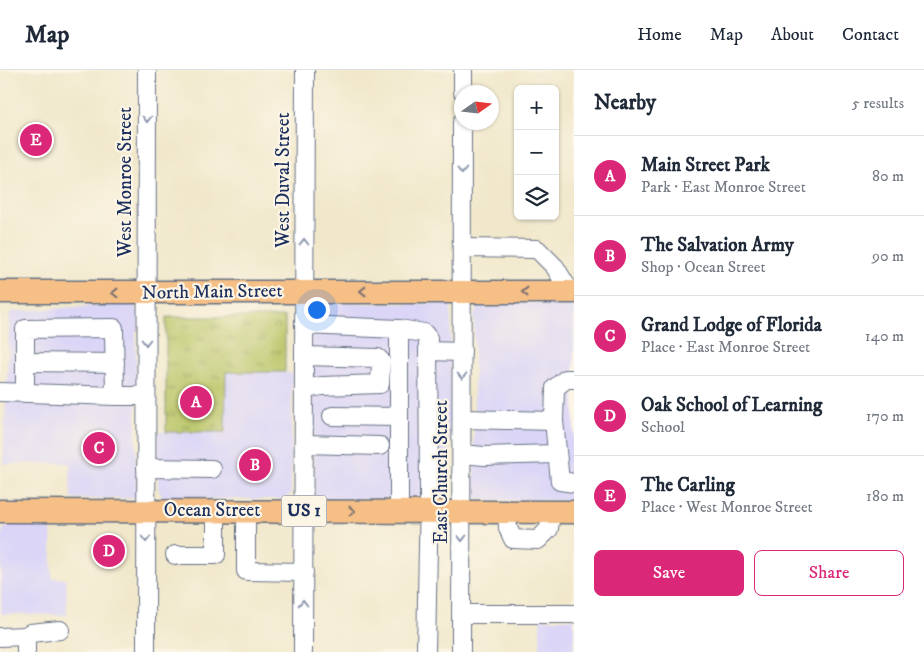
<!DOCTYPE html>
<html lang="en">
<head>
<meta charset="utf-8">
<style>
	:root { --surface:#fff; --page:#f2f2f3; --text:#1f2937; --muted:#747a83; --line:#e0e1e3; --accent:#db2777 }
	body { margin:0; font-family:"IM FELL DW Pica",serif; background:var(--page); color:var(--text) }
	.controls { position:absolute; right:15px; top:15px; display:grid; overflow:hidden; border-radius:8px; box-shadow:0 1px 4px #0004 }
	.controls button { width:45px; height:45px; display:grid; place-items:center; padding:0; border:0; border-bottom:1px solid var(--line); background:var(--surface); color:var(--text); font:25px sans-serif }
	.compass { position:absolute; left:454px; top:15px; width:45px; height:45px; border-radius:50%; background:var(--surface); box-shadow:0 1px 4px #0004; rotate:76deg }
	.you { position:absolute; left:316px; top:239px; width:18px; height:18px; margin:-12px; border:4px solid #fff; border-radius:50%; background:#1a73e8; box-shadow:0 0 0 8px #1a73e833 }
	.badge { display:grid; place-items:center; width:32px; height:32px; border-radius:50%; background:var(--accent); color:#fff; font-size:16px; font-weight:700 }
	.pin { position:absolute; translate:-50% -50%; border:2px solid #fff; box-shadow:0 1px 5px #0006 }
	.list { margin:0; padding:0; list-style:none }
	h2 { display:flex; justify-content:space-between; align-items:center; height:65px; margin:0; padding:0 20px; font-size:21px }
	h2 small { font-size:16px; font-weight:400; color:var(--muted) }
	.list li { display:grid; grid-template-columns:32px 1fr auto; gap:15px; align-items:center; box-sizing:border-box; height:80px; padding:0 20px; border-top:1px solid var(--line) }
	.list b { display:block; font-size:19px; white-space:nowrap }
	.list p { margin:0; font-size:16px; white-space:nowrap; color:var(--muted) }
	.list em { font-size:16px; font-style:normal; color:var(--muted) }
	.actions { display:flex; gap:10px; padding:15px 20px }
	.actions a { flex:1; padding:11px 0; border:1px solid var(--accent); border-radius:8px; text-align:center; font-size:18px; color:var(--accent) }
	.actions .main { background:var(--accent); color:#fff }
	.icon { flex:none; width:28px; height:28px; fill:none; stroke:currentColor; stroke-width:2; stroke-linecap:round; stroke-linejoin:round }
	.map { position:relative; flex:none; width:574px; height:582px; overflow:hidden }
	header { display:flex; align-items:center; gap:30px; box-sizing:border-box; height:70px; padding:0 25px; background:var(--surface); border-bottom:1px solid var(--line) }
	header strong { font-size:24px }
	nav { display:flex; gap:28px; margin-inline-start:auto; font-size:18px }
	main { display:flex }
	aside { flex:1; background:var(--surface) }
	.map>svg:first-child { display:block }
</style>
</head>
<body>
<header>
<strong>Map</strong>
<nav><a>Home</a><a>Map</a><a>About</a><a>Contact</a></nav>
</header>
<main>
<div class="map">
<svg width="574" height="582" viewBox="0 0 574 582">
	<defs>
		<pattern id="park-tufts" width="24" height="20" patternUnits="userSpaceOnUse" patternTransform="scale(1.25)"><rect width="24" height="20" fill="#b9c566"/><path d="M3 7l-1-3M5 7V3M7 7l1-3M15 17l-1-3M17 17v-4M19 17l1-3" fill="none" stroke="#96a057"/></pattern>
	</defs>
	<rect width="100%" height="100%" fill="#fcf5e5"/>
	<filter id="ink" filterUnits="userSpaceOnUse"><feTurbulence type="fractalNoise" baseFrequency=".02" numOctaves="2"/><feDisplacementMap in="SourceGraphic" scale="10" xChannelSelector="R" yChannelSelector="G"/><feConvolveMatrix kernelMatrix="1 2 1 2 8 2 1 2 1" color-interpolation-filters="sRGB"/></filter>
	<filter id="wash" filterUnits="userSpaceOnUse"><feTurbulence type="fractalNoise" baseFrequency=".0096" numOctaves="4" result="noise"/><feDisplacementMap in="SourceGraphic" scale="20" xChannelSelector="R" yChannelSelector="G"/><feGaussianBlur stdDeviation="1.12" result="paint"/><feColorMatrix in="noise" values="0 0 0 0 0 0 0 0 0 0 0 0 0 0 0 0 0 1.4 0 .05"/><feComposite in="paint" operator="in"/></filter>
	<g filter="url(#wash)">
		<rect width="100%" height="100%" fill="#f1e8cc"/>
		<g fill="#dbd6f7">
			<polygon points="132,233 139,243 139,258 136,262 136,428 71,429 70,393 3,394 10,242"/>
			<polygon points="327,233 449,234 451,237 449,426 443,428 317,429 315,427 311,244 316,236"/>
			<polygon points="485,233 574,233 574,430 484,430 477,428 474,420 474,246 477,238"/>
			<polygon points="226,302 292,303 291,424 284,429 167,429 161,425 158,418 158,362 225,362"/>
			<polygon points="12,454 51,454 52,508 66,509 67,545 1,544 1,465 4,458"/>
			<rect x="540" y="549" width="34" height="33"/>
		</g>
		<polygon fill="url(#park-tufts)" stroke="#6a7a62" points="166,247 285,247 285,302 226,302 225,362 166,362"/>
	</g>
	<g filter="url(#ink)">
		<g fill="none" stroke-linecap="round" stroke-linejoin="round">
			<defs>
				<g id="minor">
					<polyline points="463,22 463,0"/>
					<polyline points="462,178 537,179 555,197 570,222"/>
					<polyline points="304,255 399,259"/>
					<polyline points="428,281 462,282"/>
					<polyline points="25,292 115,293"/>
					<polyline points="574,309 566,309 555,318 554,351 560,411 574,413"/>
					<polyline points="304,319 322,316 380,314 381,291 378,288 304,286"/>
					<polyline points="0,322 115,326"/>
					<polyline points="25,322 25,259 114,258 115,326 146,326"/>
					<polyline points="332,346 398,347"/>
					<polyline points="462,349 554,351"/>
					<polyline points="304,374 380,376"/>
					<polyline points="462,384 484,386 556,384"/>
					<polyline points="146,398 212,399"/>
					<polyline points="246,441 246,501 304,502"/>
					<polyline points="399,441 399,259 424,263 428,268 429,423 426,582"/>
					<polyline points="507,442 508,458 513,469 538,470 549,459 551,442"/>
					<polyline points="175,485 216,485 216,441"/>
					<polyline points="462,544 574,544"/>
					<polyline points="0,567 26,566"/>
					<polyline points="26,582 26,566 30,563 60,560"/>
					<polyline points="146,582 147,0"/>
					<polyline points="303,582 305,0"/>
					<polyline points="461,582 462,52"/>
				</g>
				<g id="major">
					<polyline points="0,222 574,222"/>
					<polyline points="0,441 574,442"/>
				</g>
			</defs>
			<use href="#minor" stroke="#667084" stroke-width="20"/>
			<use href="#major" stroke="#667084" stroke-width="25"/>
			<use href="#minor" stroke="#fff" stroke-width="18"/>
			<use href="#major" stroke="#f5bf86" stroke-width="22"/>
		</g>
		<defs><path id="oneway-chevron" d="M-2-3.5L2.5 0L-2 3.5" fill="none" stroke-width="1.6" stroke-linecap="round" stroke-linejoin="round" transform="scale(1.25)"/></defs>
		<g stroke="#8d97ae">
			<use href="#oneway-chevron" transform="translate(147 49) rotate(90)"/>
			<use href="#oneway-chevron" transform="translate(462 101) rotate(90)"/>
			<use href="#oneway-chevron" transform="translate(304 172) rotate(-90)"/>
			<use href="#oneway-chevron" transform="translate(146 272) rotate(90)"/>
			<use href="#oneway-chevron" transform="translate(462 306) rotate(90)"/>
			<use href="#oneway-chevron" transform="translate(462 468) rotate(90)"/>
			<use href="#oneway-chevron" transform="translate(146 469) rotate(90)"/>
			<use href="#oneway-chevron" transform="translate(303 533) rotate(-90)"/>
		</g>
		<g stroke="#7d7070">
			<use href="#oneway-chevron" transform="translate(363 221) rotate(-180)"/>
			<use href="#oneway-chevron" transform="translate(525 222) rotate(-180)"/>
			<use href="#oneway-chevron" transform="translate(115 223) rotate(-180)"/>
			<use href="#oneway-chevron" transform="translate(352 441)"/>
		</g>
	</g>
	<g text-anchor="middle" dominant-baseline="central" stroke-width="4.5" stroke-linejoin="round" paint-order="stroke">
		<rect fill="#fcf5e5" stroke="#5e6a86" stroke-width="1" x="281.5" y="425.5" width="45" height="31" rx="4"/>
		<g font-size="18" font-weight="bold" fill="#1b2f5e">
			<text x="304" y="441">US 1</text>
		</g>
		<g font-size="19" fill="#1b2f5e" stroke="#fcf5e5">
			<text transform="translate(283 110) rotate(-90)">West Duval Street</text>
			<text transform="translate(125 112) rotate(-90)">West Monroe Street</text>
			<text transform="translate(212 222) rotate(-1)">North Main Street</text>
			<text transform="translate(441 402) rotate(-90)">East Church Street</text>
			<text x="212" y="440">Ocean Street</text>
		</g>
	</g>
</svg>
<div class="controls">
<button>+</button>
<button>−</button>
<button><svg class="icon" aria-label="layers" viewBox="0 0 24 24"><path d="M12 4l9 5-9 5-9-5zM3 14l9 5 9-5"/></svg></button>
</div>
<svg class="compass" viewBox="-18 -18 36 36"><path d="M0-13l5 13h-10z" fill="#e53935"/><path d="M0 13l5-13h-10z" fill="#747a83"/></svg>
<div class="you"></div>
<div class="pin badge" style="left:196px;top:332px">A</div>
<div class="pin badge" style="left:255px;top:395px">B</div>
<div class="pin badge" style="left:99px;top:378px">C</div>
<div class="pin badge" style="left:109px;top:481px">D</div>
<div class="pin badge" style="left:36px;top:70px">E</div>
</div>
<aside>
<h2>Nearby<small>5 results</small></h2>
<ul class="list">
<li><span class="badge">A</span><div><b>Main Street Park</b><p>Park · East Monroe Street</p></div><em>80 m</em></li>
<li><span class="badge">B</span><div><b>The Salvation Army</b><p>Shop · Ocean Street</p></div><em>90 m</em></li>
<li><span class="badge">C</span><div><b>Grand Lodge of Florida</b><p>Place · East Monroe Street</p></div><em>140 m</em></li>
<li><span class="badge">D</span><div><b>Oak School of Learning</b><p>School</p></div><em>170 m</em></li>
<li><span class="badge">E</span><div><b>The Carling</b><p>Place · West Monroe Street</p></div><em>180 m</em></li>
</ul>
<div class="actions"><a class="main">Save</a><a>Share</a></div>
</aside>
</main>
</body>
</html>
